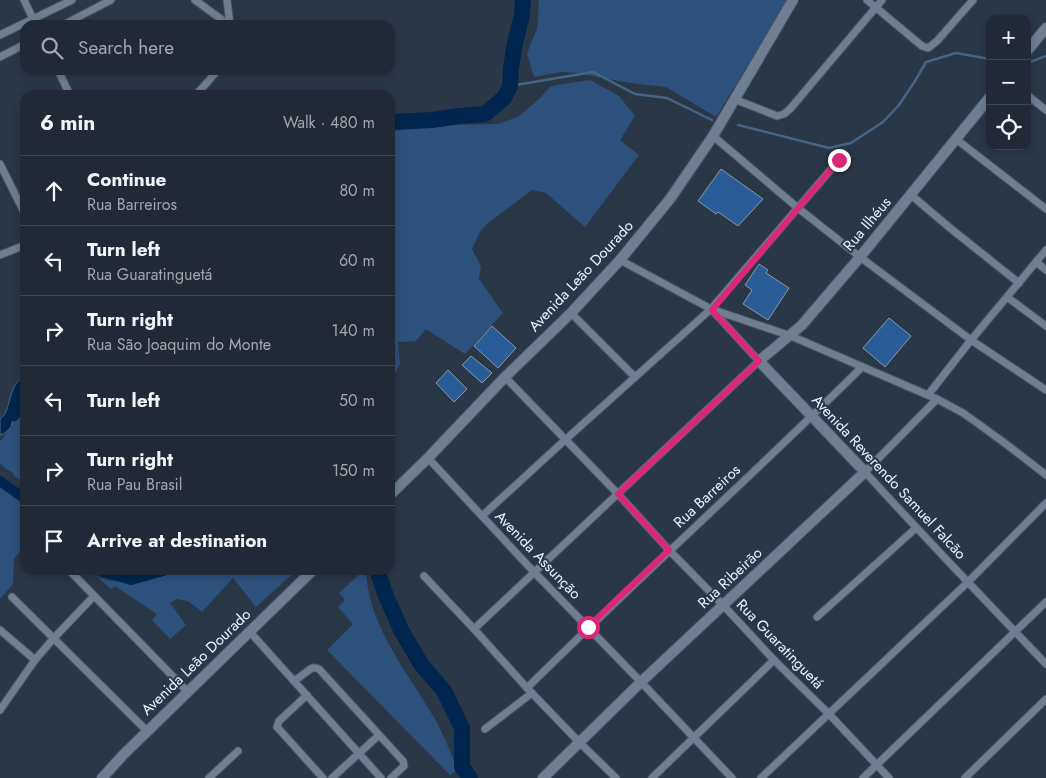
<!DOCTYPE html>
<html lang="en">
<head>
<meta charset="utf-8">
<style>
	:root { --surface:#202935; --page:#28313d; --text:#f1f3f6; --muted:#a2a6ad; --line:#3d4550 }
	body { margin:0; font-family:Jost,sans-serif; background:var(--page); color:var(--text) }
	.controls { position:absolute; right:15px; top:15px; display:grid; overflow:hidden; border-radius:10px; box-shadow:0 2px 8px #0003 }
	.controls button { width:45px; height:45px; display:grid; place-items:center; padding:0; border:0; border-bottom:1px solid var(--line); background:var(--surface); color:var(--text); font:25px sans-serif }
	.stop { position:absolute; width:15px; height:15px; margin:-11px; border:4px solid #db2777; border-radius:50%; background:#fff }
	.stop.end { background:#db2777; border-color:#fff; box-shadow:0 1px 5px #0008 }
	.list { margin:0; padding:0; list-style:none }
	h2 { display:flex; justify-content:space-between; align-items:center; height:65px; margin:0; padding:0 20px; font-size:21px }
	h2 small { font-size:16px; font-weight:400; color:var(--muted) }
	.list li { display:grid; grid-template-columns:32px 1fr auto; gap:15px; align-items:center; box-sizing:border-box; height:70px; padding:0 20px; border-top:1px solid var(--line) }
	.list b { display:block; font-size:19px; white-space:nowrap }
	.list p { margin:0; font-size:16px; white-space:nowrap; color:var(--muted) }
	.list em { font-size:16px; font-style:normal; color:var(--muted) }
	.icon { flex:none; width:28px; height:28px; fill:none; stroke:currentColor; stroke-width:2; stroke-linecap:round; stroke-linejoin:round }
	.map { position:relative; flex:none; width:1046px; height:778px; overflow:hidden }
	.search { position:absolute; background:var(--surface); box-shadow:0 2px 8px #0003; left:20px; top:20px; width:375px; height:55px; display:flex; align-items:center; gap:12px; box-sizing:border-box; padding:0 18px; border-radius:15px; color:var(--muted); font-size:19px }
	.panel { position:absolute; background:var(--surface); box-shadow:0 2px 8px #0003; left:20px; top:90px; width:375px; height:485px; border-radius:15px }
	.map>svg:first-child { display:block }
</style>
</head>
<body>
<div class="map">
<svg width="1046" height="778" viewBox="0 0 1046 778">
	<rect width="100%" height="100%" fill="#2a3747"/>
	<g fill="#2d517d">
		<polygon points="539,0 788,0 716,117 666,87 630,83 577,73 561,72 534,77 527,53 537,29"/>
		<polygon points="590,80 619,96 635,116 620,140 639,155 585,227 546,193 532,190 488,223 481,230 472,249 481,266 479,279 503,313 465,354 426,329 416,341 398,342 400,364 394,375 393,391 390,394 390,131 448,125 499,124 519,116 539,99 551,86"/>
		<polygon points="25,414 25,483 14,476 12,472 6,469 0,463 0,441 2,440 6,433 12,427 12,423 16,423"/>
		<polygon points="0,485 25,502 25,545 14,559 13,584 0,599"/>
		<polygon points="183,570 297,570 256,607 233,578 202,612 188,601 176,599 170,603 186,625 170,639 152,620 157,614 115,586 111,589 96,576 107,580 133,583"/>
		<path d="M361 570H366C368 627 408 672 435 719 444 735 450 752 458 769L450 775 327 650 353 624 338 607 345 600 339 593 362 572Z"/>
	</g>
	<path fill="#002650" stroke="#466484" d="M25 377V412L16 422H12L11 427 5 433 0 435V419C12 412 7 383 25 377Z"/>
	<g fill="none" stroke-linecap="round" stroke-linejoin="round">
		<g stroke="#466484" stroke-width="2.5">
			<polyline points="1030,62 1046,56"/>
			<polyline points="510,86 593,72 635,94 667,98 712,120"/>
			<polyline points="738,125 829,148 851,143 883,122 899,105 915,81 926,62 956,53 990,59"/>
		</g>
		<g stroke="#002650" stroke-width="10">
			<polyline points="0,481 25,499"/>
			<polyline points="97,570 131,580 167,570"/>
		</g>
		<g stroke="#002650" stroke-width="16">
			<polyline points="390,122 432,120 459,116 485,114 504,98 510,86 511,68 515,43 522,15 523,0"/>
			<polyline points="377,570 386,596 401,630 421,664 444,691 462,728 462,767 470,778"/>
		</g>
	</g>
	<g fill="#2a5d97" stroke="#8897aa">
		<polygon points="721,169 763,199 738,226 718,212 716,214 698,201"/>
		<polygon points="759,264 768,270 766,273 789,288 768,320 743,304 752,290 745,285"/>
		<polygon points="889,318 911,336 885,367 863,348"/>
		<polygon points="492,326 516,348 498,368 474,346"/>
		<polygon points="471,356 492,373 482,383 462,365"/>
		<polygon points="448,370 467,389 454,402 436,383"/>
	</g>
	<g fill="none" stroke-linecap="round" stroke-linejoin="round">
		<defs>
			<g id="minor">
				<polyline points="24,0 36,25"/>
				<polyline points="195,0 229,25"/>
				<polyline points="227,0 230,25"/>
				<polyline points="867,0 922,46 928,48 937,41 973,0"/>
				<polyline points="63,25 111,0"/>
				<polyline points="0,35 72,0"/>
				<polyline points="0,57 25,44"/>
				<polyline points="58,70 70,95"/>
				<polyline points="196,95 218,70"/>
				<polyline points="1027,95 1046,110"/>
				<polyline points="734,99 777,116 784,114 790,109 882,0"/>
				<polyline points="713,136 798,208 860,257 971,340 1046,390"/>
				<polyline points="956,139 1046,209"/>
				<polyline points="0,164 25,214"/>
				<polyline points="911,195 950,228 1019,283"/>
				<polyline points="0,255 25,245"/>
				<polyline points="620,260 711,309 791,336 937,399 963,413 980,425 1010,447 1046,475"/>
				<polyline points="1036,262 1046,270"/>
				<polyline points="1007,297 1046,326"/>
				<polyline points="571,313 635,377"/>
				<polyline points="505,377 618,494 669,550 723,605 774,660 829,714 889,778"/>
				<polyline points="928,395 971,340 1046,250"/>
				<path d="M937 399 865 472C924 537 985 600 1046 664"/>
				<polyline points="428,458 534,572 641,682 732,778"/>
				<polyline points="482,516 565,440 711,309 839,160"/>
				<polyline points="69,570 188,692"/>
				<polyline points="424,576 474,629 527,688 579,742 616,778"/>
				<polyline points="12,597 147,731"/>
				<polyline points="817,617 916,528"/>
				<polyline points="474,629 759,361 712,310"/>
				<polyline points="0,630 35,660"/>
				<polyline points="250,632 381,778"/>
				<polyline points="294,681 312,668 316,668 319,669 403,761 404,766 391,778"/>
				<path d="M527 688C637 579 752 476 862 367"/>
				<polyline points="307,695 279,721 277,727 323,778"/>
				<polyline points="0,710 35,660 53,639 94,596"/>
				<polyline points="485,729 532,693"/>
				<polyline points="209,778 238,751"/>
				<polyline points="332,778 379,735"/>
				<polyline points="652,778 774,660"/>
				<polyline points="761,778 968,582 1046,503"/>
				<polyline points="863,778 1046,602"/>
				<polyline points="965,778 1046,699"/>
			</g>
			<g id="secondary">
				<polyline points="1027,51 1046,28"/>
				<polyline points="390,495 428,458 505,377 571,313 620,260 670,199 713,136 793,0"/>
				<polyline points="102,778 123,755 313,570"/>
				<polyline points="543,778 641,682 865,472 759,361 802,325 860,257 990,97"/>
			</g>
		</defs>
		<use href="#minor" stroke="#47525f" stroke-width="9"/>
		<use href="#secondary" stroke="#47525f" stroke-width="12"/>
		<use href="#minor" stroke="#6f7e90" stroke-width="7"/>
		<use href="#secondary" stroke="#6f7e90" stroke-width="10"/>
	</g>
	<g fill="none" stroke-linecap="round" stroke-linejoin="round">
		<polyline stroke="#db2777" stroke-width="6" points="588,627 669,550 618,494 759,361 712,310 839,160"/>
	</g>
	<g text-anchor="middle" dominant-baseline="central" stroke-width="4" stroke-linejoin="round" paint-order="stroke">
		<g font-size="15" fill="#eaf3fd" stroke="#2a3747">
			<text transform="translate(867 224) rotate(-50)">Rua Ilhéus</text>
			<text transform="translate(581 276) rotate(-47)">Avenida Leão Dourado</text>
			<text transform="translate(889 477) rotate(47)">Avenida Reverendo Samuel Falcão</text>
			<text transform="translate(707 496) rotate(-43)">Rua Barreiros</text>
			<text transform="translate(538 555) rotate(46)">Avenida Assunção</text>
			<text transform="translate(730 578) rotate(-43)">Rua Ribeirão</text>
			<text transform="translate(780 644) rotate(46)">Rua Guaratinguetá</text>
			<text transform="translate(196 662) rotate(-44)">Avenida Leão Dourado</text>
		</g>
	</g>
</svg>
<div class="controls">
<button>+</button>
<button>−</button>
<button><svg class="icon" aria-label="locate" viewBox="0 0 24 24"><circle cx="12" cy="12" r="6"/><path d="M12 2v4M12 18v4M2 12h4M18 12h4"/></svg></button>
</div>
<div class="stop" style="left:588px;top:627px"></div>
<div class="stop end" style="left:839px;top:160px"></div>
<div class="search"><svg class="icon" aria-label="search" viewBox="0 0 24 24"><circle cx="10" cy="10" r="6"/><path d="M15 15l6 6"/></svg>Search here</div>
<section class="panel">
<h2>6 min<small>Walk · 480 m</small></h2>
<ul class="list">
<li><svg class="icon" aria-label="ahead" viewBox="0 0 24 24"><path d="M12 20V5M6 11l6-6 6 6"/></svg><div><b>Continue</b><p>Rua Barreiros</p></div><em>80 m</em></li>
<li><svg class="icon" aria-label="left" viewBox="0 0 24 24"><path d="M17 20v-9H6M10 6l-5 5 5 5"/></svg><div><b>Turn left</b><p>Rua Guaratinguetá</p></div><em>60 m</em></li>
<li><svg class="icon" aria-label="right" viewBox="0 0 24 24"><path d="M7 20v-9h11M14 6l5 5-5 5"/></svg><div><b>Turn right</b><p>Rua São Joaquim do Monte</p></div><em>140 m</em></li>
<li><svg class="icon" aria-label="left" viewBox="0 0 24 24"><path d="M17 20v-9H6M10 6l-5 5 5 5"/></svg><div><b>Turn left</b></div><em>50 m</em></li>
<li><svg class="icon" aria-label="right" viewBox="0 0 24 24"><path d="M7 20v-9h11M14 6l5 5-5 5"/></svg><div><b>Turn right</b><p>Rua Pau Brasil</p></div><em>150 m</em></li>
<li><svg class="icon" aria-label="arrive" viewBox="0 0 24 24"><path d="M6 21V4h12l-3 4 3 4H6"/></svg><div><b>Arrive at destination</b></div></li>
</ul>
</section>
</div>
</body>
</html>
